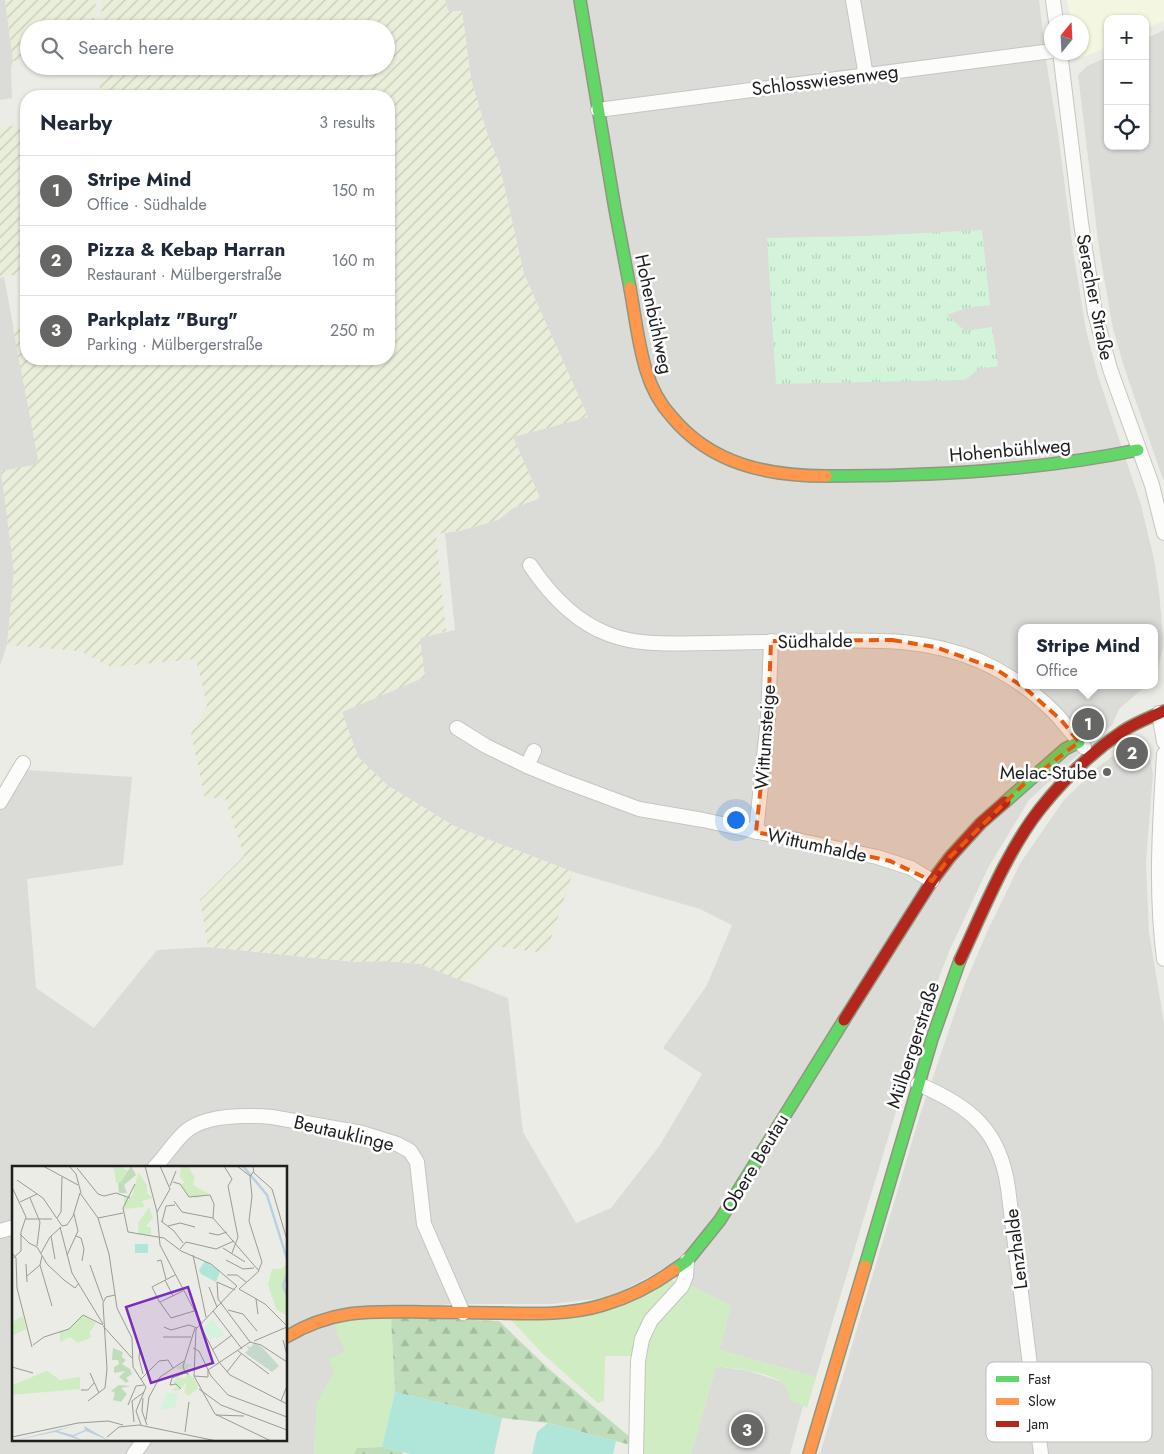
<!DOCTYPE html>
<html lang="en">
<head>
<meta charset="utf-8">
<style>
	:root { --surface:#fff; --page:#f2f2f3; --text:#1f2937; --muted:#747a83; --line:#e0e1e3; --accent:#666664 }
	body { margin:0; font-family:Jost,sans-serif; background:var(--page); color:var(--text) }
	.controls { position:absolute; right:15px; top:15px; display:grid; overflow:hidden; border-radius:10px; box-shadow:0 1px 4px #0004 }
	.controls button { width:45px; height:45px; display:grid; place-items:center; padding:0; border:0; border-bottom:1px solid var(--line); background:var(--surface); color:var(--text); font:25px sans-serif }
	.compass { position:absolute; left:1044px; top:15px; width:45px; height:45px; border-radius:50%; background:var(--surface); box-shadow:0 1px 4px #0004; rotate:18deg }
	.you { position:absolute; left:735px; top:819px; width:18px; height:18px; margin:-12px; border:4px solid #fff; border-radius:50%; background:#1a73e8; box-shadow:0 0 0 8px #1a73e833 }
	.badge { display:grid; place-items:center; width:32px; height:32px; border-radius:50%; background:var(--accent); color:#fff; font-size:16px; font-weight:700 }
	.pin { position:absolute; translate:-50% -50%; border:2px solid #fff; box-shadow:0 1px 5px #0006 }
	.popup { position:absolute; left:1018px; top:624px; width:140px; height:65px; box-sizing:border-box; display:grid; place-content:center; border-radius:10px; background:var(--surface); filter:drop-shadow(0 1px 4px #0005); font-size:16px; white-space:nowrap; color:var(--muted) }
	.popup b { font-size:19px; color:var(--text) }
	.popup::after { content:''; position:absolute; left:50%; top:100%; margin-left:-10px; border:10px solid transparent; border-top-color:var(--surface) }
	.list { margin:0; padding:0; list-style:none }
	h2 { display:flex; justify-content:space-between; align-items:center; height:65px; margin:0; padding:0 20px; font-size:21px }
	h2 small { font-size:16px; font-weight:400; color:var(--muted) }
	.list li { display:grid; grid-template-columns:32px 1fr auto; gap:15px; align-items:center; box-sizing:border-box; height:70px; padding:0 20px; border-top:1px solid var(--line) }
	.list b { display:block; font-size:19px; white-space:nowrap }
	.list p { margin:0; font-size:16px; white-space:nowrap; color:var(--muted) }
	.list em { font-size:16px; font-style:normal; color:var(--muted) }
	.icon { flex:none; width:28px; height:28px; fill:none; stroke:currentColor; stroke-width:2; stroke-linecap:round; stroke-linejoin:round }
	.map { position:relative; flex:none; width:1164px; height:1454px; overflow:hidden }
	.search { position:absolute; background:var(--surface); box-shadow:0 1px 4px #0004; left:20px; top:20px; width:375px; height:55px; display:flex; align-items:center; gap:12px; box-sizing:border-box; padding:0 18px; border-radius:28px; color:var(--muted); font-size:19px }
	.panel { position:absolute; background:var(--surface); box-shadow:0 1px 4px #0004; left:20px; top:90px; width:375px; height:275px; border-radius:20px }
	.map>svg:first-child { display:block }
</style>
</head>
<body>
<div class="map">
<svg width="1164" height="1454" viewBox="0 0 1164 1454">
	<defs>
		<pattern id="farmland-furrows" width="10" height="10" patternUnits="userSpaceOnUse" patternTransform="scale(1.25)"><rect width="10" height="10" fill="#e8eed9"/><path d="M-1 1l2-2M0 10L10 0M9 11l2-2" fill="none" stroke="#c7ccba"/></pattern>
		<pattern id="forest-firs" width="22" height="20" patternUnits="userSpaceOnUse" patternTransform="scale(1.25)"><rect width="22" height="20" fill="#bfddba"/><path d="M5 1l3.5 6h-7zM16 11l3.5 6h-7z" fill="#a4bd9f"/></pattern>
		<pattern id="park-tufts" width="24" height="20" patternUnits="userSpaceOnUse" patternTransform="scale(1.25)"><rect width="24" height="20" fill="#d3f4da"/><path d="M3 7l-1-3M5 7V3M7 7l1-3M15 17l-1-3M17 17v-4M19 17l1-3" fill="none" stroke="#b5d1bb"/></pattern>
	</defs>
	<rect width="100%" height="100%" fill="#ecece6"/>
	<g fill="#dbdbd8" fill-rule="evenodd">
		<polygon points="0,0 5,0 13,61 11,68 12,98 0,100"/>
		<path d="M445 0H1039L1047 66 1058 133 1073 249 1086 330 1098 376 1141 505 1154 559 1159 592 1163 637V646L1157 674 1154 678V628H1022V685H1147L1119 709 1112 725 1095 739 1029 800 988 868 951 947 936 985 907 1075 816 1377 719 1350 731 1306 690 1285 672 1264 611 1297 552 1304H447L337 1334 346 1351 317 1403 314 1454H0V796L26 770 132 777 123 865 27 879 36 988 94 1028 157 950 208 947 356 962 386 961 420 964 508 998 523 1132 576 1223 611 1208 660 1145 702 1074 663 1048 707 985 732 925 700 909 573 872 454 826 387 785 358 757 342 712 425 677 419 638 455 630 445 533 459 531 498 520 513 508 540 498 513 437 588 417 524 274 499 163 488 136 471 79 462 11H448ZM14 1168H286V1440H14Z"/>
		<polygon points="1164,30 1164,482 1123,364 1112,324 1099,248 1078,75 1087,66 1108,57 1108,146 1145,146 1145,39"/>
		<polygon points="4,277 39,464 2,472 14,572 7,645 0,665 0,278"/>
		<polygon points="1137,742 1149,752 1153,774 1146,861 1149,932 1164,1023 1164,1454 820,1454 919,1118 964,986 987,932 1021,862 1064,800 1098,767 1131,743"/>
		<polygon points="716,1366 749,1371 782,1382 787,1387 789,1394 802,1404 803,1406 790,1454 691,1454"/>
	</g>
	<polygon fill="#f3f6e0" points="1067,0 1164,0 1164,21 1145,28 1145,19 1108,19 1108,46 1087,56 1080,57 1075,53 1082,52 1082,22 1071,22"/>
	<g fill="url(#farmland-furrows)">
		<polygon points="5,0 96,0 93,29 29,29 29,58 13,61"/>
		<polygon points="103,0 445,0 448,11 462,11 471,79 488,136 499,163 524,274 588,417 513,437 540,498 513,508 498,520 459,531 436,534 446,631 420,638 425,677 342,712 358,757 387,785 454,826 573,872 546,953 494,946 465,982 420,964 386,961 356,962 208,947 200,900 244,856 225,798 205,798 191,734 207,706 196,659 111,667 80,651 7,645 14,572 1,471 39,464 13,329 26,326 26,359 389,359 389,96 100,96 100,66 386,66 386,29 99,29"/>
		<polygon points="26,123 26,272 0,278 0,128"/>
	</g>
	<g fill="#d0ecc3">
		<path d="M671 1280 690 1285 731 1306 719 1350 816 1377 807 1408 790 1400C789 1395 788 1389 785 1385 773 1372 733 1368 716 1366L691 1454H644L642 1445 632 1356H605L604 1401 598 1403 543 1354 511 1320Z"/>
		<polygon points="391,1317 395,1392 382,1447 357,1448 354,1454 314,1454 317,1403 334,1372 329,1359 346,1351 337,1334 335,1323"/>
	</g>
	<g fill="url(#forest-firs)">
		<polygon points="391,1317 499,1321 550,1370 631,1438 627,1444 548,1423 502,1418 395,1392"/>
		<polygon points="382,1447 403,1452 402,1454 354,1454 357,1448"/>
	</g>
	<polygon fill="url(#park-tufts)" points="982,230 990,305 966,308 947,315 965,331 992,327 998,366 979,369 965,380 776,384 767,238 865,236"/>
	<g fill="#b0e6da">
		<polygon points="395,1392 502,1418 494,1454 411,1454 382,1447"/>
		<polygon points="548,1423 616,1441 613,1454 532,1454 537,1432"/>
	</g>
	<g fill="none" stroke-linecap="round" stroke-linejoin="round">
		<defs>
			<g id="street">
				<polyline points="853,0 866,76"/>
				<polyline points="1053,0 1056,22"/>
				<polyline points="1060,52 1081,223 1095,313 1110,369 1152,485 1164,533"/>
				<polyline points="598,110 1052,51"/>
				<path d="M530 565C550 595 574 621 608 634 641 647 679 643 713 643 749 642 784 642 820 641 877 640 925 638 980 661 1007 673 1034 692 1055 713 1065 724 1074 736 1084 747"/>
				<polyline points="1159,713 1164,742"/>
				<polyline points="457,728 486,746 527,766 561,780 639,809 703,820 877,857 911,868 932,881"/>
				<path d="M1164 754C1160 823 1155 889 1164 959"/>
				<polyline points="527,766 534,751"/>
				<polyline points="0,802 23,763"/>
				<polyline points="756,832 768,719 771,641"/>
				<path d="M918 1084C970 1106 1000 1130 1008 1188L1041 1454"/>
				<path d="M154 1168C165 1157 173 1143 185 1132 205 1114 247 1115 272 1117L362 1133 397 1144 410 1151 417 1162 424 1224 463 1313"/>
				<polyline points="0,1231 14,1227"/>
				<polyline points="134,1454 144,1440"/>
				<polyline points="636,1454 638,1361 642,1339 651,1320 682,1286 686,1276 687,1261"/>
			</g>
			<g id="fast">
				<polyline points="580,0 615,209 630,288"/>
				<path d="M826 476C931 476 1035 471 1138 450"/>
				<polyline points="1005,802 1065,749 1079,742"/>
				<polyline points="865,1266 932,1039 960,960"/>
				<polyline points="674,1270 687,1261 720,1220 844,1020"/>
			</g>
			<g id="slow">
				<path d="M630 288C635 315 638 344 646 370 651 387 660 404 672 417 711 464 767 476 826 476"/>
				<path d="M286 1337C333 1309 369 1311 421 1312 448 1312 475 1313 501 1313 535 1314 570 1315 603 1305 627 1298 653 1285 674 1270"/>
				<polyline points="809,1454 865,1266"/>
			</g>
			<g id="jam">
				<path d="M960 960C983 911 1007 851 1040 809 1063 780 1092 752 1123 731 1135 723 1151 717 1164 711"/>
				<polyline points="844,1020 932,881 950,857 981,823 1005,802"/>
			</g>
		</defs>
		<use href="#street" stroke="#c5c5c2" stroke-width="16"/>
		<use href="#fast" stroke="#90977e" stroke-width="14"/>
		<use href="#slow" stroke="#90977e" stroke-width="14"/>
		<use href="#jam" stroke="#90977e" stroke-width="14"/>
		<use href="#street" stroke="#fcfcfb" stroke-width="14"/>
		<use href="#fast" stroke="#63d668" stroke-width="11"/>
		<use href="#slow" stroke="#ff974d" stroke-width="11"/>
		<use href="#jam" stroke="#b3261e" stroke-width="11"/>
	</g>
	<path fill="#e8590c" fill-opacity="0.2" stroke="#e8590c" stroke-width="4" stroke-dasharray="10 6" stroke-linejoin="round" d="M892 640 935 647 994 668 1025 688 1061 720 1079 742 1023 785 950 857 932 881 890 861 756 832 768 719 771 641Z"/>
	<circle fill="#666664" stroke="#fff" stroke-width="2" cx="1107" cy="772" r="5"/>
	<g text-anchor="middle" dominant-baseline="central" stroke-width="5" stroke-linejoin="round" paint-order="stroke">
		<g font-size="19" fill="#1e1e1e" stroke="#fff">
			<text transform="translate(825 80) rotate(-7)">Schlosswiesenweg</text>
			<text transform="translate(1095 297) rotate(79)">Seracher Straße</text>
			<text transform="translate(654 314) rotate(78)">Hohenbühlweg</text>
			<text transform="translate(1010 450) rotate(-5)">Hohenbühlweg</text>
			<text transform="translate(815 641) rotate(-1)">Südhalde</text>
			<text transform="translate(765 737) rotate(-86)">Wittumsteige</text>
			<text transform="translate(817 845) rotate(12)">Wittumhalde</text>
			<text transform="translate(913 1045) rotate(-72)">Mülbergerstraße</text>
			<text transform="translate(344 1133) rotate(13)">Beutauklinge</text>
			<text transform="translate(755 1163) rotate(-59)">Obere Beutau</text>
			<text transform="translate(1016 1249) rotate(-97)">Lenzhalde</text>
		</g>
		<g font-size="19" fill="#1e1e1e" stroke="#fff" text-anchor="end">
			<text x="1097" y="772">Melac-Stube</text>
		</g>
	</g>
	<g transform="translate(12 1166)">
		<rect width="275" height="275" fill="#ecece6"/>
		<path d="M108 0 116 5 109 16 104 17 102 3 98 1ZM126 6 135 19V27L141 32 130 35 133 41 112 43V30L117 34 121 28ZM137 41 141 52 134 60 139 62V69H127L126 57ZM70 149 84 157 77 167 80 171 66 177 58 171 48 176V166L56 163ZM11 150 14 163 0 170V156ZM172 197 181 199 176 201V208L182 212 186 222 177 230 172 226 175 216 166 225 159 224 165 221 161 216 165 211 175 212 172 201 170 204 164 202ZM35 205 48 214 68 211V223L0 229V219Z" fill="#d0ecc3"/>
		<path d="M119 0 124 9 112 19 115 27H107L106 17 109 16ZM101 182 111 186 110 191 114 194 110 198 118 203 120 208 114 212 117 215 114 217 107 211 113 205 102 207V201L107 198 106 194H100ZM107 219 119 220 109 222 115 228 109 236 101 234 103 227 99 225Z" fill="#bfddba"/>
		<path d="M242 177 250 181 267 200 260 206 233 187 237 183 234 180 239 181Z" fill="#c4d9c9"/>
		<path d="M200 153 212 168 205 173 203 171 199 173 191 163ZM155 226 166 228 164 241 148 244Z" fill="#d3f4da"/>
		<path d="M169 0H176L183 12 181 19 197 28 185 32 176 30 169 18 173 17 168 11ZM275 98V150L264 143 256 119 260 103H269Z" fill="#d0ecc3"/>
		<path d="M118 78H136V87H123V78ZM193 95 208 105 204 116 189 108 187 104Z" fill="#b0e6da"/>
		<path d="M61 260 46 265 61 269 73 264 72 260 98 275 74 265 62 270 71 275 43 266 0 275Z" fill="#b8d0e1"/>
		<path fill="none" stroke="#b8d0e1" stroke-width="2.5" d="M231 0 255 29 275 93M275 108 271 120 275 129"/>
		<path fill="none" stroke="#9a9a96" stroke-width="1" d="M31 0 66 19M57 0 64 8 69 27M133 0 145 46M148 0 158 23 145 46 148 79 189 157M212 0 220 13 216 20 226 71 220 87M225 0 238 10M241 0 242 7 260 23 275 74M65 2 86 28 92 30 104 27 118 32M5 14 31 32 50 60 55 59 61 50 68 27 86 52 97 88 105 142 120 172 121 201 134 221 124 245 129 259M161 16 168 18 177 31 198 29 202 38 201 52 247 105M123 18 111 42 116 66 152 72 169 85 199 98 225 120M158 20 164 5M0 21 14 51 9 66V85L0 93M18 32 28 56 25 80M162 35 170 46 201 52M8 36 25 28M45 52 49 46 50 11M86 52 111 47M14 53H40M149 55 162 65 171 77M150 56 154 40 163 39M156 60 168 57 183 61M48 61 60 107 91 158M197 67 206 69 215 66M8 68 17 77 25 81 35 98 52 114 63 122 67 117M39 70 43 93M64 70 69 72 72 83 70 95M211 82 233 96M168 83 174 76 204 83 222 75M0 87 4 92 5 122 20 181M29 87 38 71 49 61M55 89 66 65 62 48M181 89 194 151M30 90 28 99 40 140M214 94 231 103 242 102M145 95 149 94 154 113M14 98 15 116M78 99 91 135M163 109 140 121 147 135 159 152 182 145M215 109H225L234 116M15 110 28 99M153 114 161 130M225 120 184 163 182 210 203 248 259 275M197 121 205 141M227 123 246 106 250 96 237 55 240 30 238 11 241 6M227 123 253 138 275 160M223 124 205 116 206 133 238 176M244 133 246 148M148 136 171 125M216 144 231 148 245 165M201 145 230 183M188 159 207 196 218 209 275 238M91 160 120 192M152 161 159 164 177 159 185 162M151 171H179M271 174 275 189M242 175 275 161M21 179 32 171 57 163 71 149 91 159M128 181 127 192 131 208M181 182 187 185 199 210 216 229 275 251M200 184 220 169M226 185 257 208M0 201 21 207M215 206 229 188M78 207 87 227M177 208 173 207 171 200 183 162M182 210 196 211V204L238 176 249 179 275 196M129 213 147 195 156 194 161 202M169 223 164 218 158 219 160 212 173 207M187 223 209 239 275 264M69 224H76L82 217M131 232 130 245 135 259M76 235 93 222 95 203 91 137 94 131 103 129M269 235 275 220M116 239 124 220 132 219M204 249 232 250M134 254 137 231 148 211 172 195M122 256 120 235 132 226M173 266 177 236M0 271 66 257 96 255 111 259M95 271 107 261 127 259 205 275"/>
		<path fill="#7b2cbf" fill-opacity="0.15" stroke="#7b2cbf" stroke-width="2.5" d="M176 121 201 197 139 217 114 141Z"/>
		<rect width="275" height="275" fill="none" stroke="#1e1e1e" stroke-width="2.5"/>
	</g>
	<rect x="986" y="1362" width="166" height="80" rx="8" fill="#fff" stroke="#bcbcbc" stroke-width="1"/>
	<rect x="996" y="1376" width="23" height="6" fill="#63d668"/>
	<rect x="996" y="1398" width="23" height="7" fill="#ff974d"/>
	<rect x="996" y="1421" width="23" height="6" fill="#b3261e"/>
	<g font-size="14" fill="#1e1e1e">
		<text x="1028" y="1384">Fast</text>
		<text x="1028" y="1406">Slow</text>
		<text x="1028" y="1429">Jam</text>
	</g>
</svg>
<div class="controls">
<button>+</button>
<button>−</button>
<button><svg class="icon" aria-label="locate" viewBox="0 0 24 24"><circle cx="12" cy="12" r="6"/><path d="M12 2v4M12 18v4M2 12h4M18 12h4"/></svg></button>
</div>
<svg class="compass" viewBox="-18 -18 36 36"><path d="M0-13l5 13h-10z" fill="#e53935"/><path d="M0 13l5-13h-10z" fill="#747a83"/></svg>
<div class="you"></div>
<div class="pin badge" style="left:1088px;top:724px">1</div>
<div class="popup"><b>Stripe Mind</b>Office</div>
<div class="pin badge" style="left:1132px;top:753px">2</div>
<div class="pin badge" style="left:747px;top:1430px">3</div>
<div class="search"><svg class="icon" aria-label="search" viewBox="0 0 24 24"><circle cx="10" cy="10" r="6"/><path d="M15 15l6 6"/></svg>Search here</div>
<section class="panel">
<h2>Nearby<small>3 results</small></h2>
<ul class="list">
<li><span class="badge">1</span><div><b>Stripe Mind</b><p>Office · Südhalde</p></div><em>150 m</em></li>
<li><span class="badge">2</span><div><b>Pizza &amp; Kebap Harran</b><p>Restaurant · Mülbergerstraße</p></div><em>160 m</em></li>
<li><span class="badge">3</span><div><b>Parkplatz &quot;Burg&quot;</b><p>Parking · Mülbergerstraße</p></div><em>250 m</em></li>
</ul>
</section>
</div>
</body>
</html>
